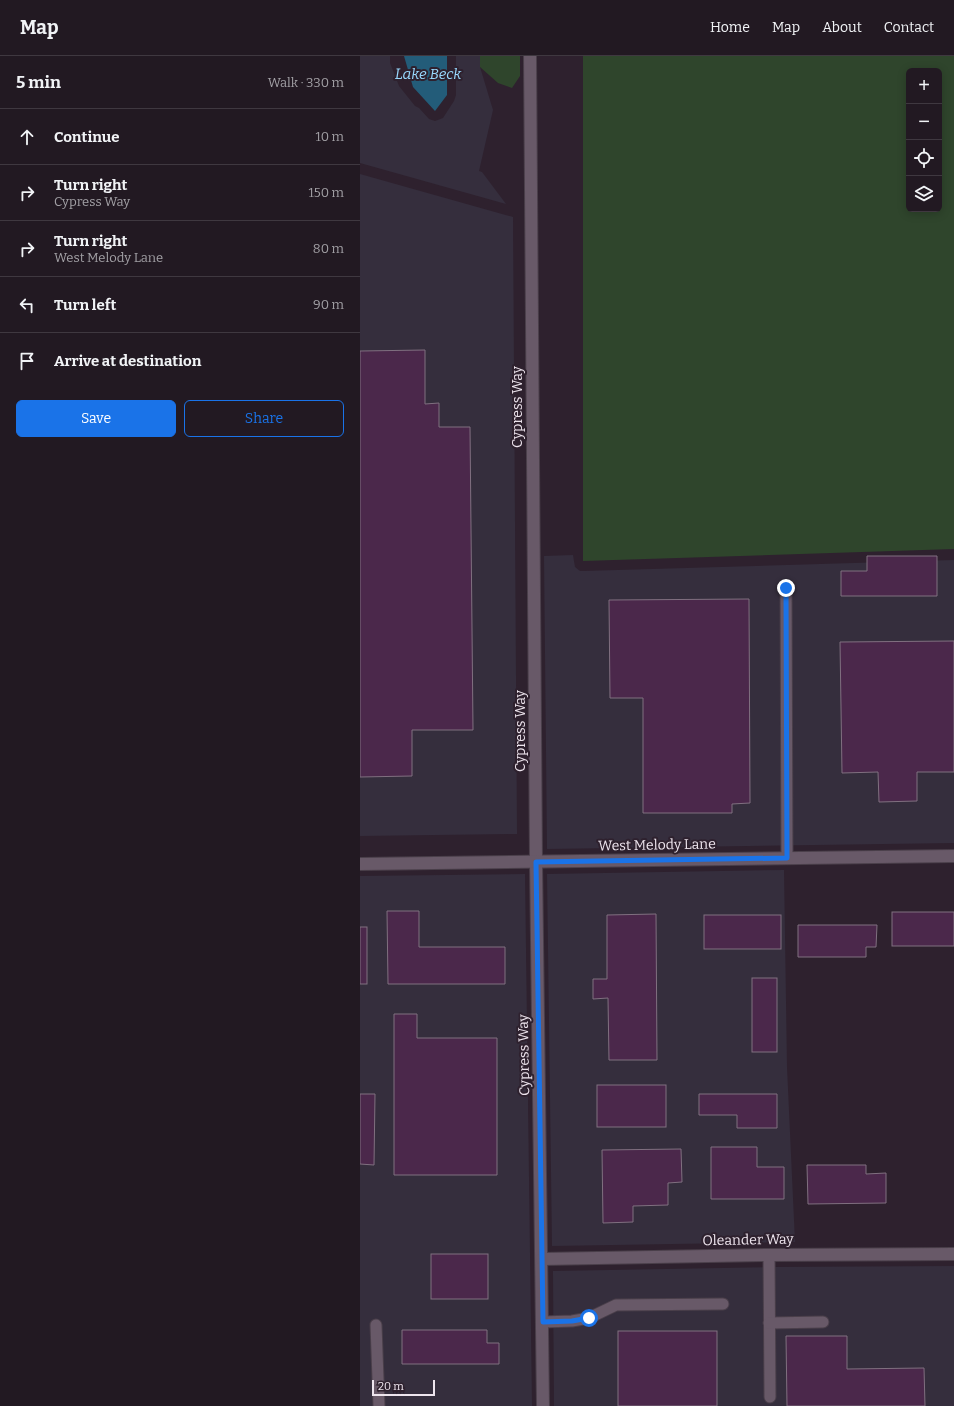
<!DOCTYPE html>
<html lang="en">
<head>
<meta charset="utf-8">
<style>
	:root { --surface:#221922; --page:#2e262f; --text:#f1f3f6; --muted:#a2a0a5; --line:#3f3840; --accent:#1a73e8 }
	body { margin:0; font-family:Bitter,serif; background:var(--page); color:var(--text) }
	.controls { position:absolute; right:12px; top:12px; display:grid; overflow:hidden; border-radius:6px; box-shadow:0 2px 10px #0003 }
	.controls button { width:36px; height:36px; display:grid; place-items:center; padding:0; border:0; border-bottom:1px solid var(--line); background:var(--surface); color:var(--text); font:20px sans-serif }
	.scale { position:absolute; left:12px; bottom:10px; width:63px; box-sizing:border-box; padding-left:4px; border:2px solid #eee5ee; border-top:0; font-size:11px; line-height:14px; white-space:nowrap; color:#eee5ee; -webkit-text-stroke:3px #2e212e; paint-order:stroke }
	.stop { position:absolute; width:12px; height:12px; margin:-9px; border:3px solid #1a73e8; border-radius:50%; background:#fff }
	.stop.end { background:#1a73e8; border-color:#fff; box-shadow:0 1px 4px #0008 }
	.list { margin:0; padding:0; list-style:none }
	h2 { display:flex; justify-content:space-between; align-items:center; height:52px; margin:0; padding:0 16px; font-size:17px }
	h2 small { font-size:13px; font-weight:400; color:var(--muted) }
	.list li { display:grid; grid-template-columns:26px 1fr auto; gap:12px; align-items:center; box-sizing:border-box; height:56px; padding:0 16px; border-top:1px solid var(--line) }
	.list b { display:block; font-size:15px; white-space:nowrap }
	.list p { margin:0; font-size:13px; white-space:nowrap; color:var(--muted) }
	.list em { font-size:13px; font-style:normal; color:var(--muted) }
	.actions { display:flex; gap:8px; padding:12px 16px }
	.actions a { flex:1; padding:9px 0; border:1px solid var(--accent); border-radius:6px; text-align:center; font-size:14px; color:var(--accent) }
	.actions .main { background:var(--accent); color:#fff }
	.icon { flex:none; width:22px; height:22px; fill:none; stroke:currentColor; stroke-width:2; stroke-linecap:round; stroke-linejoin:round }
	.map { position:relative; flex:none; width:594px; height:1350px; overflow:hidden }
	header { display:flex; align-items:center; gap:24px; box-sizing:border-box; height:56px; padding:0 20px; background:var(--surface); border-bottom:1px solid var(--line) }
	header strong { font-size:19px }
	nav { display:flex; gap:22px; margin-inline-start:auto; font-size:14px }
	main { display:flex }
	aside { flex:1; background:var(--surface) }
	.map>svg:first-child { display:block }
</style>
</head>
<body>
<header>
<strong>Map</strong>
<nav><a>Home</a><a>Map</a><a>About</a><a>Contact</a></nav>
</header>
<main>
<aside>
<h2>5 min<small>Walk · 330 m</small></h2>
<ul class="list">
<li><svg class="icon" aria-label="ahead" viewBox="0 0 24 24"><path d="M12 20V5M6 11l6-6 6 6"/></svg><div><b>Continue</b></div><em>10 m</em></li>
<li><svg class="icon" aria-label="right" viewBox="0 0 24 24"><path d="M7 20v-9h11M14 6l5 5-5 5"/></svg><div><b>Turn right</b><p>Cypress Way</p></div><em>150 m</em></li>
<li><svg class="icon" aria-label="right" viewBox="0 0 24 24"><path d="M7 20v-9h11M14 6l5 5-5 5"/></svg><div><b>Turn right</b><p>West Melody Lane</p></div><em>80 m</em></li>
<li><svg class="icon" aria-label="left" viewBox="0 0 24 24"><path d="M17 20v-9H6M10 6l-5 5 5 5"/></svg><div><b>Turn left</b></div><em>90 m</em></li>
<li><svg class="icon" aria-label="arrive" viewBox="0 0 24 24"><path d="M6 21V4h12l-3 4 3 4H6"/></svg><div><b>Arrive at destination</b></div></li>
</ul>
<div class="actions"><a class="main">Save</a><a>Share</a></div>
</aside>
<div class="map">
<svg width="594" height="1350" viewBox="0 0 594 1350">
	<rect width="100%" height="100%" fill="#2e212e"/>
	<g fill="#352e3d">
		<polygon points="0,0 30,0 30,7 39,30 55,50 59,52 69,63 75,65 83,62 94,45 96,39 96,0 120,0 120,11 133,54 119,115 122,116 146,148 0,107"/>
		<polygon points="0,118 153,161 157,778 0,780"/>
		<polygon points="213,499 215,511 220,515 223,515 594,504 594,787 187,793 184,500"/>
		<polygon points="424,814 427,1011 435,1186 192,1190 187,818"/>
		<polygon points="165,818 172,1350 0,1350 0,820"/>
		<polygon points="594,1210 594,1350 194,1350 193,1215 415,1211"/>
	</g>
	<g fill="#2f452c" fill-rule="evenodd">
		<polygon points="120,0 160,0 160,20 152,32 138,27 120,11"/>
		<path d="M223 0H594V493L223 505ZM549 15H579V153H549Z"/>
	</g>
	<polygon fill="#235c79" points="44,0 87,0 87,39 75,55 53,31"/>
	<g fill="#4b284b" stroke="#807080">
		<polygon points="65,294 65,348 79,347 79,371 110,371 113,674 52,674 52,720 0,721 0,295"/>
		<polygon points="507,500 577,500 577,540 481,540 481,515 507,515"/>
		<polygon points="389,543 390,747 372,748 372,757 283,757 283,642 250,642 249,544"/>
		<polygon points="594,585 594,716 557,716 557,745 519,746 518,716 482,717 480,586"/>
		<polygon points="27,855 59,855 59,891 145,891 145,928 28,928"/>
		<rect x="532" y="856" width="62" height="34"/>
		<polygon points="296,858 297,1004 249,1004 248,942 233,943 233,923 247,923 247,859"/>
		<rect x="344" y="859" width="77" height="34"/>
		<polygon points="438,869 517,869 516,891 506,891 506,901 438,901"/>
		<rect x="0" y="871" width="7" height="57"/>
		<rect x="392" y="922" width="25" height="74"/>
		<polygon points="34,958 57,958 57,982 137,982 137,1119 34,1119"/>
		<rect x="237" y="1029" width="69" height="42"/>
		<polygon points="0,1038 15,1038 14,1109 0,1108"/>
		<polygon points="339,1038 417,1038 417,1072 377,1072 377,1059 339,1059"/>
		<polygon points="351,1091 397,1091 397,1111 424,1111 424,1143 351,1143"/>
		<polygon points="321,1093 322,1126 308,1127 308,1149 273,1150 273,1166 243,1167 242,1094"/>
		<polygon points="447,1109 506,1109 506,1118 526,1117 526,1147 448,1148"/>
		<rect x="71" y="1198" width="57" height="45"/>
		<polygon points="42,1274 127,1274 127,1287 139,1287 139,1308 42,1308"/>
		<rect x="258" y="1275" width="99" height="75"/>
		<polygon points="426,1280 487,1280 487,1313 564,1312 565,1350 427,1350"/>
	</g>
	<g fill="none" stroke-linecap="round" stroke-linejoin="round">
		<defs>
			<g id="lane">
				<polyline points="426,532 427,802"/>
				<polyline points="409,1199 410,1341"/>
				<polyline points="183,1266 212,1265 229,1262 256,1249 363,1248"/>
				<polyline points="409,1267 463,1266"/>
				<polyline points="16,1269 19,1350"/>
			</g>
			<g id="street">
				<polyline points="170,0 176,806 183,1350"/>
				<polyline points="182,1203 409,1199 594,1198"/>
			</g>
			<polyline id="secondary" points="0,808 594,800"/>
		</defs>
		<use href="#lane" stroke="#4a3f4a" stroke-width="13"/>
		<use href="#street" stroke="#4a3f4a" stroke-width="14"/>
		<use href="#secondary" stroke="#4a3f4a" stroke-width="14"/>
		<use href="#lane" stroke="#685968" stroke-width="11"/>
		<use href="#street" stroke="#685968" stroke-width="12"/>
		<use href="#secondary" stroke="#685968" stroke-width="12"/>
	</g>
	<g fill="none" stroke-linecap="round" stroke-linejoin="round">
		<polyline stroke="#1a73e8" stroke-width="5" points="229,1262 212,1265 183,1266 176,806 427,802 426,532"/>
	</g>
	<g text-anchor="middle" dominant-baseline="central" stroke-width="4" stroke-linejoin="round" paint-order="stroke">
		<g font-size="14" fill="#eee5ee" stroke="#2e212e">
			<text transform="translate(157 351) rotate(-90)">Cypress Way</text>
			<text transform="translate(160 675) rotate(-90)">Cypress Way</text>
			<text transform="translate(297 789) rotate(-1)">West Melody Lane</text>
			<text transform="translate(164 999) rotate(-91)">Cypress Way</text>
			<text transform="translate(388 1184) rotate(-1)">Oleander Way</text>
		</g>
		<g font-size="15" font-style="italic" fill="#98d9fe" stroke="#2e212e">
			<text x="68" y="18">Lake Beck</text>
		</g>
	</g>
</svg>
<div class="controls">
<button>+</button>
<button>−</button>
<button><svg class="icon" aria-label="locate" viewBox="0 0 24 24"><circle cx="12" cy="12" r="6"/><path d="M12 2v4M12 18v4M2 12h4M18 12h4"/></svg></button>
<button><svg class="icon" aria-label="layers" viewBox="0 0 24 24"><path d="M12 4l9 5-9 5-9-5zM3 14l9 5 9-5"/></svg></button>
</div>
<div class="scale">20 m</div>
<div class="stop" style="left:229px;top:1262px"></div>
<div class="stop end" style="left:426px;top:532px"></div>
</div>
</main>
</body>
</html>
